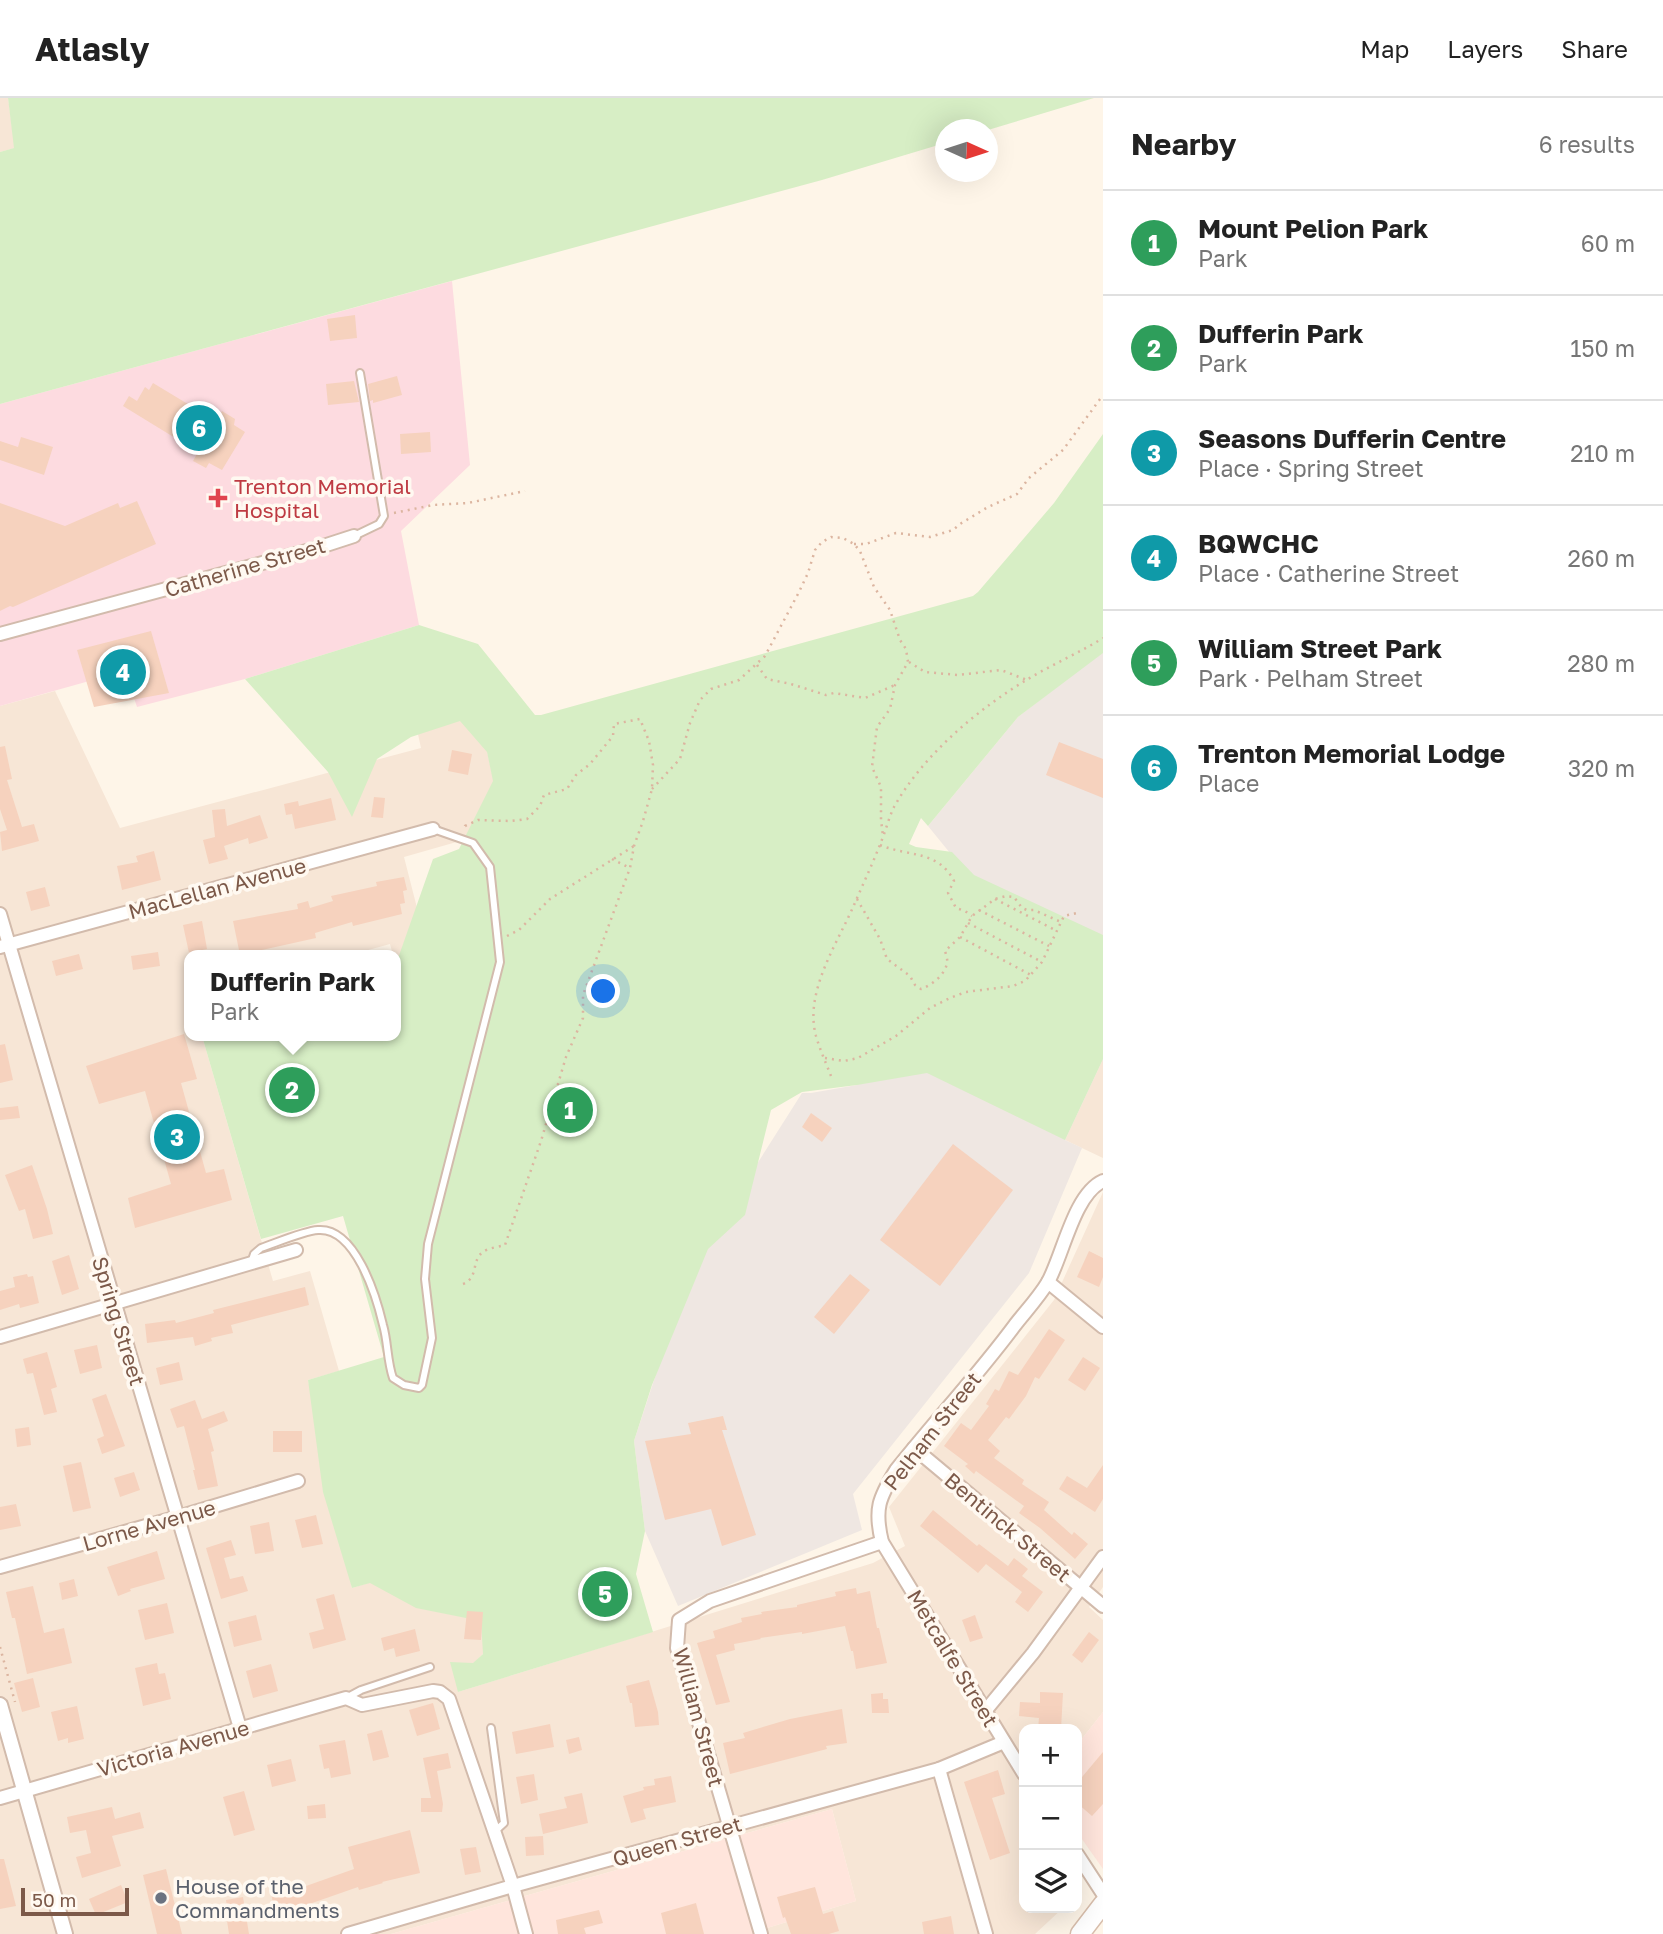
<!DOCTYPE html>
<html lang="en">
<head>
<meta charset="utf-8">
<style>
	:root { --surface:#fff; --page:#f6f6f6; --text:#222; --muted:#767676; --line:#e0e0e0; --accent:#b45309 }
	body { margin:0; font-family:"Golos Text",sans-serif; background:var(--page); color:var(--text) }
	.controls { position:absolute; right:21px; bottom:21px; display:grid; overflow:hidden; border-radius:14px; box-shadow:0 7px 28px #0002 }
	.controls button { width:63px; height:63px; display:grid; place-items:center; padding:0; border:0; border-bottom:2px solid var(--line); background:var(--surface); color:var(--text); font:35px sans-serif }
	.compass { position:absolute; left:935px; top:21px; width:63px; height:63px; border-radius:50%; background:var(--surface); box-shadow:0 7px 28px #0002; rotate:93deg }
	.scale { position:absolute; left:21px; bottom:18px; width:108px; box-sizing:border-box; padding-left:7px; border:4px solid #7c5949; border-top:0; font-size:19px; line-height:24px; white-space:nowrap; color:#7c5949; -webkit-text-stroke:5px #fff9f1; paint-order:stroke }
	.you { position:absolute; left:604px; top:894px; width:24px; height:24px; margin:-18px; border:5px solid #fff; border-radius:50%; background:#1a73e8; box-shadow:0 0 0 10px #1a73e833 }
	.badge { display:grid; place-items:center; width:46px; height:46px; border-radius:50%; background:var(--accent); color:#fff; font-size:23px; font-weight:700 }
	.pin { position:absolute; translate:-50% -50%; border:4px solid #fff; box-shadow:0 2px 7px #0006 }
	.popup { position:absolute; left:184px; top:852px; width:217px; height:91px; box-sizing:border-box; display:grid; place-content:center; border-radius:14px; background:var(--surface); filter:drop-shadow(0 2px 5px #0005); font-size:23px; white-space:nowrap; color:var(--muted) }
	.popup b { font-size:26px; color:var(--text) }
	.popup::after { content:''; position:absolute; left:50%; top:100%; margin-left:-14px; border:14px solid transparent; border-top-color:var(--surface) }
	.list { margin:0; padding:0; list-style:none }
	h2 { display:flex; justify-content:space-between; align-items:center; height:91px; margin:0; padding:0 28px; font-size:30px }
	h2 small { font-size:23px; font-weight:400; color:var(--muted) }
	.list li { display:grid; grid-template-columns:46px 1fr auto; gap:21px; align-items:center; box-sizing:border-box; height:105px; padding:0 28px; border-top:2px solid var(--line) }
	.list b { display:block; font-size:26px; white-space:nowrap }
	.list p { margin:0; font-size:23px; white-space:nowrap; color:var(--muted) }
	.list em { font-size:23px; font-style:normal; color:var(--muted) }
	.icon { flex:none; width:38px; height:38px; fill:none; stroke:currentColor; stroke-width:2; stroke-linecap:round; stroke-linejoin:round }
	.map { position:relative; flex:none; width:1103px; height:1836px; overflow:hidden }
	header { display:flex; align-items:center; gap:42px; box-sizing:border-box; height:98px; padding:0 35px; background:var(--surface); border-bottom:2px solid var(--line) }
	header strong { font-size:33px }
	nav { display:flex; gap:38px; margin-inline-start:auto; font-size:24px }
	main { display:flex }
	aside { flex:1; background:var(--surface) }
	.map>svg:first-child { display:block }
</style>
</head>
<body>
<header>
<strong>Atlasly</strong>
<nav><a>Map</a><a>Layers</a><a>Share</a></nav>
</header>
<main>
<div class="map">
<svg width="1103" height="1836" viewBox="0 0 1103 1836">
	<rect width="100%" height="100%" fill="#fef5e8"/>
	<g fill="#f7e6d6">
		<polygon points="0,0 8,0 15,50 0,54"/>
		<polygon points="55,593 120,730 421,650 414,618 476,603 496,694 474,739 404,759 426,845 401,886 395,864 395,857 393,857 390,846 350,857 189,857 189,938 202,938 273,1183 310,1173 339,1273 308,1282 352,1490 482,1450 506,1532 474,1565 458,1594 873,1465 905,1448 889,1409 1054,1202 1103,1094 1103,1489 1089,1509 1103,1522 1103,1614 1077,1647 1077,1631 1024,1631 1024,1810 1063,1810 1035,1836 768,1836 767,1830 856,1803 832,1711 391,1836 0,1836 0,608"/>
		<polygon points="1103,961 1103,1060 1065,1042"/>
	</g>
	<g fill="#ffe5dc">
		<polygon points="1103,1614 1103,1771 1077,1734 1077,1647"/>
		<polygon points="832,1711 856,1803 767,1830 768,1836 391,1836"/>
	</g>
	<polygon fill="#efe7e2" points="1103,553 1103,961 1065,1042 1082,1050 1029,1175 853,1396 862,1432 678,1508 645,1433 634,1343 691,1170 802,995 811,995 857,987 963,771 928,728 1018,619"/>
	<polygon fill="#fddbe0" points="452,183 470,367 401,433 419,527 245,581 137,609 125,573 0,608 0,306"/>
	<g fill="#d7eec5">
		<polygon points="8,0 1094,0 988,32 946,32 945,45 822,82 0,306 0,54 14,50"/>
		<polygon points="1103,336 1103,555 1018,619 928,728 921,720 909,746 916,749 952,754 974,777 1103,837 1103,961 1065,1042 927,975 857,987 802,994 771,1012 745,1117 708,1151 652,1287 634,1343 645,1433 636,1476 653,1534 458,1594 450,1564 473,1565 483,1556 481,1523 416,1510 370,1485 352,1490 323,1394 308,1282 384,1259 343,1118 261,1141 202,938 395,938 395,864 396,866 433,761 459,751 493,683 487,654 460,623 411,639 377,661 352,719 328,674 245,581 419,527 478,546 535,617 541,617 973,498 978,494 1054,405"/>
	</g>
	<g fill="#f6d2be">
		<polygon points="355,217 357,240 330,243 327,221"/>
		<polygon points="397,278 402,297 373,305 373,302 370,303 368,286"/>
		<polygon points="354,283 359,304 328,307 326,286"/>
		<polygon points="153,285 216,323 222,313 235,321 234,327 245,334 222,372 209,365 206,370 193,363 198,354 123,308 129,298 137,303 145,289 149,292"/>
		<polygon points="430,334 431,354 401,356 400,336"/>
		<polygon points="21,339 53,349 44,377 0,362 0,343 18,349"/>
		<polygon points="137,403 156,446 13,509 10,508 0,513 0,405 65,428 118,405 120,410"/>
		<polygon points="151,533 169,595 94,609 77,552"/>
		<polygon points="1059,644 1103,661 1103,700 1046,677"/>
		<polygon points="5,648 12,681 7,682 22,729 34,726 39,743 2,753 0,734 7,732 0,711 0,649"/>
		<polygon points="452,652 472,656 468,677 448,673"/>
		<polygon points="374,699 385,700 383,720 371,719"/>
		<polygon points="331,700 336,722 295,731 292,716 286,717 284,706 298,703 299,708"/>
		<polygon points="225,711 227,728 260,717 268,740 249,746 248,740 224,748 228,761 209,766 203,742 215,739 212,712"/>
		<polygon points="154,753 161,782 122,792 117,768 138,764 136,758"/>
		<polygon points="404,779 407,792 403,793 405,805 400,806 402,816 353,828 352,824 315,835 316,840 240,857 233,823 298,811 297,806 308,803 310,810 333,803 331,798 377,788 376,784"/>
		<polygon points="45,789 50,808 31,813 26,794"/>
		<polygon points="202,823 207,851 189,855 183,827"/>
		<polygon points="158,854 160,868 133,872 131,858"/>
		<polygon points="79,856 83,871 56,878 52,863"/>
		<polygon points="184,936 197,981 181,985 206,1075 224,1071 232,1102 135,1130 128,1100 171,1086 145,993 99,1006 86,968"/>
		<polygon points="5,946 13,982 0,985 0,947"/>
		<polygon points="18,1008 20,1020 0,1022 0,1010"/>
		<polygon points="811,1015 832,1030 822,1044 802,1029"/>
		<polygon points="953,1046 1013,1092 940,1188 880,1142"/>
		<polygon points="32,1067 47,1111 53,1136 33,1141 25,1111 19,1113 5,1077"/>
		<polygon points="1089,1153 1103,1160 1103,1179 1099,1189 1077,1179"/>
		<polygon points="69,1157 79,1191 62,1197 52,1163"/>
		<polygon points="27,1176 28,1179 33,1178 39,1205 20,1210 19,1206 0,1212 0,1193 15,1189 13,1179"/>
		<polygon points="850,1176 870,1192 834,1236 814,1219"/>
		<polygon points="305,1189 309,1207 231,1227 233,1235 211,1240 212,1243 195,1248 193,1239 147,1245 145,1226 175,1222 176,1225 214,1215 213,1212"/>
		<polygon points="1049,1231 1065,1242 1039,1281 1035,1279 1026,1298 1009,1321 1006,1319 988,1342 1000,1353 994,1360 1024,1382 1022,1386 1049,1404 1044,1412 1072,1437 1074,1434 1088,1446 1075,1461 1040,1430 1019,1415 1024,1408 976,1373 974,1376 965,1368 968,1366 944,1348 961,1325 971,1332 989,1308 986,1306 995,1291 999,1293 1009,1273 1018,1277"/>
		<polygon points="97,1247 102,1270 80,1276 74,1252"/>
		<polygon points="47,1254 57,1289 51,1291 57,1314 44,1317 33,1275 27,1276 23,1261"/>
		<polygon points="1083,1259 1100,1270 1085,1293 1068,1282"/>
		<polygon points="179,1264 183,1282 160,1287 156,1270"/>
		<polygon points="106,1296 125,1348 102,1356 97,1341 104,1338 92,1301"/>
		<polygon points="195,1302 202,1321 224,1313 228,1323 208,1331 214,1353 211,1354 218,1388 198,1392 193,1372 195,1372 184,1328 177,1330 170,1311"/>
		<polygon points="723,1318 727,1332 722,1332 756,1437 722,1448 711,1411 665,1422 645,1343 691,1336 688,1325"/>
		<polygon points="29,1329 31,1347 17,1349 15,1331"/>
		<rect x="273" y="1333" width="29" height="21"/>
		<polygon points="81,1364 91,1410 73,1414 63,1368"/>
		<polygon points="1103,1367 1103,1401 1095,1414 1059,1391 1067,1378 1087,1390"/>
		<polygon points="134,1374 140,1392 120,1399 114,1380"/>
		<polygon points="16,1406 21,1428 0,1432 0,1409"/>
		<polygon points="933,1412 977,1448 979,1446 1008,1468 1014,1460 1028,1471 1022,1478 1043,1494 1028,1514 1015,1504 1022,1494 986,1466 978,1475 920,1428"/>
		<polygon points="316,1417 323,1446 302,1450 295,1422"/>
		<polygon points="269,1424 274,1453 255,1456 250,1428"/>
		<polygon points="231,1442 236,1457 224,1460 230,1481 243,1478 248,1493 221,1501 206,1450"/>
		<polygon points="157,1453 165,1481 130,1491 131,1493 118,1498 107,1469"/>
		<polygon points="74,1481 78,1498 62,1502 59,1485"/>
		<polygon points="33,1488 44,1535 64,1530 72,1565 27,1576 15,1520 12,1520 6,1494"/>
		<polygon points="856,1490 857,1496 870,1493 877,1530 879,1530 887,1565 856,1571 853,1553 851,1553 845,1528 802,1536 802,1534 760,1540 761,1541 734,1546 735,1552 716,1557 730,1604 716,1607 697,1545 715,1540 713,1533 742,1524 741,1520 762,1516 761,1514 797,1509 797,1507 836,1498 835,1494"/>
		<polygon points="334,1496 346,1542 313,1551 309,1535 324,1531 316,1501"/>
		<polygon points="167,1505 174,1535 145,1542 138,1512"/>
		<polygon points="467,1513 483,1514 481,1542 464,1541"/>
		<polygon points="256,1517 262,1542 234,1549 228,1524"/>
		<polygon points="975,1517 983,1540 970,1544 962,1522"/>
		<polygon points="415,1531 420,1553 396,1559 394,1550 384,1553 381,1540"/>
		<polygon points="1089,1534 1099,1542 1082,1565 1072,1557"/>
		<polygon points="157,1565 159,1576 165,1575 171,1601 143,1608 135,1570"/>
		<polygon points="271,1566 278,1593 253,1600 246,1573"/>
		<polygon points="33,1580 40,1609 22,1614 14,1585"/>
		<polygon points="649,1582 658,1614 659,1627 635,1629 632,1605 630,1605 626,1588"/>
		<polygon points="1040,1594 1063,1595 1061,1631 1038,1631 1039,1620 1019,1618 1020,1604 1040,1605"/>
		<polygon points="883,1595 883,1601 888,1601 889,1615 872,1615 871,1596"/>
		<polygon points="433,1605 440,1631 417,1638 409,1612"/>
		<polygon points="77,1608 84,1641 68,1645 68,1640 58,1643 51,1614"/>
		<polygon points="842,1611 847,1645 826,1648 827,1651 730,1676 723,1645 745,1640 743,1635 790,1621"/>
		<polygon points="550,1626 554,1649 516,1656 512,1634"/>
		<polygon points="382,1632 389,1659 373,1663 367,1636"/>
		<polygon points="579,1639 582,1652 569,1656 566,1642"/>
		<polygon points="345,1642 351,1676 331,1680 329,1670 324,1671 319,1647"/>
		<polygon points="1103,1654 1103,1706 1092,1718 1077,1705 1077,1685"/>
		<polygon points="448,1655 451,1670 437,1673 443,1706 442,1714 421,1714 421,1700 431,1700 423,1660"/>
		<polygon points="291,1661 296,1683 272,1689 267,1667"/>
		<polygon points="998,1672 1005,1696 992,1700 1010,1755 990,1762 964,1684"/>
		<polygon points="534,1676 538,1702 521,1706 516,1679"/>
		<polygon points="671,1678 676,1704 643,1711 646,1721 631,1725 623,1698 644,1692 643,1689 655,1687 654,1681"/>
		<polygon points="244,1693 255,1732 234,1738 223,1699"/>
		<polygon points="582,1695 588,1725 543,1736 539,1716 567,1710 564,1699"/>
		<polygon points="325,1706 326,1720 308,1721 307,1708"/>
		<polygon points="112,1709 115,1721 140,1714 144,1730 112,1738 121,1768 82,1780 76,1759 91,1755 86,1732 70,1735 67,1719"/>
		<polygon points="410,1732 420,1775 382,1784 383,1785 359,1792 358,1789 295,1811 295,1816 275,1819 270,1787 290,1784 292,1793 354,1771 348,1749"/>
		<polygon points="543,1738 544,1757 526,1758 525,1739"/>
		<polygon points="476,1749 481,1774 465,1777 460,1751"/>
		<polygon points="0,1761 4,1761 16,1808 0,1811"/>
		<polygon points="166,1771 182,1836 157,1836 143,1777"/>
		<polygon points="121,1787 128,1804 96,1817 89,1801"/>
		<polygon points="815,1789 823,1816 833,1813 839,1833 829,1836 791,1836 785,1819 783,1820 777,1799"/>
		<polygon points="243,1799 249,1836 229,1836 226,1816 228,1815 226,1802"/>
		<polygon points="696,1805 704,1836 666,1836 661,1815"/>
		<polygon points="599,1812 603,1825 584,1830 586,1836 558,1836 556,1822"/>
		<polygon points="951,1818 954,1836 924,1836 922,1824"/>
	</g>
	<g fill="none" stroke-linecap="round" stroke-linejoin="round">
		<defs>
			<g id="service">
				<polyline points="354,438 379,426 384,418 360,275"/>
				<path d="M251 1165 254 1156 261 1150C276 1145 303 1133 318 1132 355 1129 376 1197 383 1227 388 1244 387 1263 393 1280L404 1287 419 1290 422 1287 432 1240 425 1181 428 1146 500 864 490 769 473 745 433 731"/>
				<polyline points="348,1599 361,1592 430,1569"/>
				<polyline points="491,1630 504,1725 494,1734"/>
			</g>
			<g id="minor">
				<polyline points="0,536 314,451 354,438"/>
				<polyline points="0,816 240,1630"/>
				<polyline points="0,849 433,731"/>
				<polyline points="1048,1184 1103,1229"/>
				<polyline points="0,1239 296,1152"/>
				<polyline points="914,1350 1103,1508"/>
				<polyline points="0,1469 178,1419 298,1383"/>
				<polyline points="986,1612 1033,1555 1103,1459"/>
				<polyline points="939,1671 986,1836"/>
				<path d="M1024 1676 882 1444C874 1411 879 1400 896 1372 935 1323 978 1277 1015 1227 1026 1213 1039 1199 1048 1184 1063 1157 1074 1096 1103 1083"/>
				<polyline points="0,1700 346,1600 362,1607 433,1593 440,1594 449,1601 513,1788 526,1836"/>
				<polyline points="1077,1756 1103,1796"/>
				<polyline points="348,1836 513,1788 939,1671 1004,1644"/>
				<polyline points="761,1836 677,1550 679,1522 710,1503 882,1444"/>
			</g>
			<polyline id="tertiary" points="0,1607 65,1836"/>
			<polyline id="secondary" points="1080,1836 1103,1806"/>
		</defs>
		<use href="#service" stroke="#d2bbac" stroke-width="10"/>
		<use href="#minor" stroke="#d2bbac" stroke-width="16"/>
		<use href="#tertiary" stroke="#d2bbac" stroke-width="18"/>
		<use href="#secondary" stroke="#d8beac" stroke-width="21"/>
		<g stroke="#dcb5a0" stroke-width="2.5" stroke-dasharray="2 5" stroke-linecap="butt">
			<polyline points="394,415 433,407 468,405 525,393"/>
			<polyline points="854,446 866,446 896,435 930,439 953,432 960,426 988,409 1017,396 1029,380 1063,352 1103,297"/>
			<polyline points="909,564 925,574 958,577 1001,572 1027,582"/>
			<polyline points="757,567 767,581 791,586 826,597 834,595 865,600 895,587"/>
			<polyline points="652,691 680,661 690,625 700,602 711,591 739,582 765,558 799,494 808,475 815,452 822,444 831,439 843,440 854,446 860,453 874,489 890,512 900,542 906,551 908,564 895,587 890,611 877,629 872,669 881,689 881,722 883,738"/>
			<path d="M880 747C909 759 938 752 954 783L948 795 956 810 965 813 972 818"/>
			<polyline points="612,761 630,770"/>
			<path d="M857 801 880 841 887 861 910 878 915 887 921 891C932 887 945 877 947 865 948 863 946 856 945 853L960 839 972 818 995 801 1006 798 1014 799 1022 810 1027 812H1034L1061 824"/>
			<polyline points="995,801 1057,833"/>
			<polyline points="979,812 1049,848"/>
			<polyline points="968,825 1042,864"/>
			<polyline points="507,838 519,832 550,801 634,748"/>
			<polyline points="960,839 1031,877"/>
			<polyline points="825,960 844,963 858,960 896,938 930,910 950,900 966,894 1013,888 1025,883 1042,864 1064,818 1077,815"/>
			<path d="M831 978C826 965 820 952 816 938 804 894 837 846 854 807 863 786 873 765 881 744 886 732 889 719 894 709 923 657 978 611 1028 581 1053 566 1079 555 1103 540"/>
			<path d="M463 1186C479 1180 471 1162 483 1154 488 1150 498 1149 505 1147L541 1043 566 959 583 920V897L630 770 634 748 643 723 652 691 653 667 649 643 640 621 614 626 613 638 590 666 576 677 567 691 544 697 540 708 527 721 511 723 478 722 465 728 464 732"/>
			<polyline points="0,1549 15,1604"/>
		</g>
		<use href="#service" stroke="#fff" stroke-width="6"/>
		<use href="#minor" stroke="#fff" stroke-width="12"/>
		<use href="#tertiary" stroke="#fff" stroke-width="14"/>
		<use href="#secondary" stroke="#fff" stroke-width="18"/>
	</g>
	<path fill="#e0444e" stroke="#fff9f1" stroke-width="2.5" d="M214.5 389.5h7v7h7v7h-7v7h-7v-7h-7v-7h7z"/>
	<circle fill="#6b7280" stroke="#fff9f1" stroke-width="2.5" cx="161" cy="1800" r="7"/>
	<g text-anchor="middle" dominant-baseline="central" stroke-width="7" stroke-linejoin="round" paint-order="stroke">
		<g font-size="21" fill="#be3a42" stroke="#fff9f1" text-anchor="start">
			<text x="234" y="388">Trenton Memorial<tspan x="234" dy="24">Hospital</tspan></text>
		</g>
		<g font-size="21" fill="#7c5949" stroke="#fff9f1">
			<text transform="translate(245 469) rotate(-16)">Catherine Street</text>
			<text transform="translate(217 790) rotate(-15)">MacLellan Avenue</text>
			<text transform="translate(119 1223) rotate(73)">Spring Street</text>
			<text transform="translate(932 1333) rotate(-52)">Pelham Street</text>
			<text transform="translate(149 1427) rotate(-16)">Lorne Avenue</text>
			<text transform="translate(1008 1429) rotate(40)">Bentinck Street</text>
			<text transform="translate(953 1560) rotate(59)">Metcalfe Street</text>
			<text transform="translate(699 1619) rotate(75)">William Street</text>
			<text transform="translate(173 1650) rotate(-16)">Victoria Avenue</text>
			<text transform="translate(677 1743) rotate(-16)">Queen Street</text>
		</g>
		<g font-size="21" fill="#5b616d" stroke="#fff9f1" text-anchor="start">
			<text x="175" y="1788">House of the<tspan x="175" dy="24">Commandments</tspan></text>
		</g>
	</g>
</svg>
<div class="controls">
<button>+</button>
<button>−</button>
<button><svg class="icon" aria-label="layers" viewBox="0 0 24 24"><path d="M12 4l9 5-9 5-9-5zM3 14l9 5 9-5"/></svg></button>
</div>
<svg class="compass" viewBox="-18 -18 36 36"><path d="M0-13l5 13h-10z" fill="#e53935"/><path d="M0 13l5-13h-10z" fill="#767676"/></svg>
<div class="scale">50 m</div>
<div class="you"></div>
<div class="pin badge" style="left:570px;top:1012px;background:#2e9e5b">1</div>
<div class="pin badge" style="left:292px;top:992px;background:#2e9e5b">2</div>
<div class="popup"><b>Dufferin Park</b>Park</div>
<div class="pin badge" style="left:177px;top:1039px;background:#0f9aa8">3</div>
<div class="pin badge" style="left:123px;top:574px;background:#0f9aa8">4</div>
<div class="pin badge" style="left:605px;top:1496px;background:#2e9e5b">5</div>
<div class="pin badge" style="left:199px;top:330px;background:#0f9aa8">6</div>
</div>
<aside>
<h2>Nearby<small>6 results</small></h2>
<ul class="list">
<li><span class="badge" style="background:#2e9e5b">1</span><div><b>Mount Pelion Park</b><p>Park</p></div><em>60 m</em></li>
<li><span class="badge" style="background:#2e9e5b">2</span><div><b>Dufferin Park</b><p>Park</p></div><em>150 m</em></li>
<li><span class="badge" style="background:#0f9aa8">3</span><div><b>Seasons Dufferin Centre</b><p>Place · Spring Street</p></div><em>210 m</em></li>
<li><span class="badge" style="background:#0f9aa8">4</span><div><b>BQWCHC</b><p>Place · Catherine Street</p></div><em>260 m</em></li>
<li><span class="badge" style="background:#2e9e5b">5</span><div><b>William Street Park</b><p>Park · Pelham Street</p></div><em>280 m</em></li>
<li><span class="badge" style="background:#0f9aa8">6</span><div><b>Trenton Memorial Lodge</b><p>Place</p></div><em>320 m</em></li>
</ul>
</aside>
</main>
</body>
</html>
